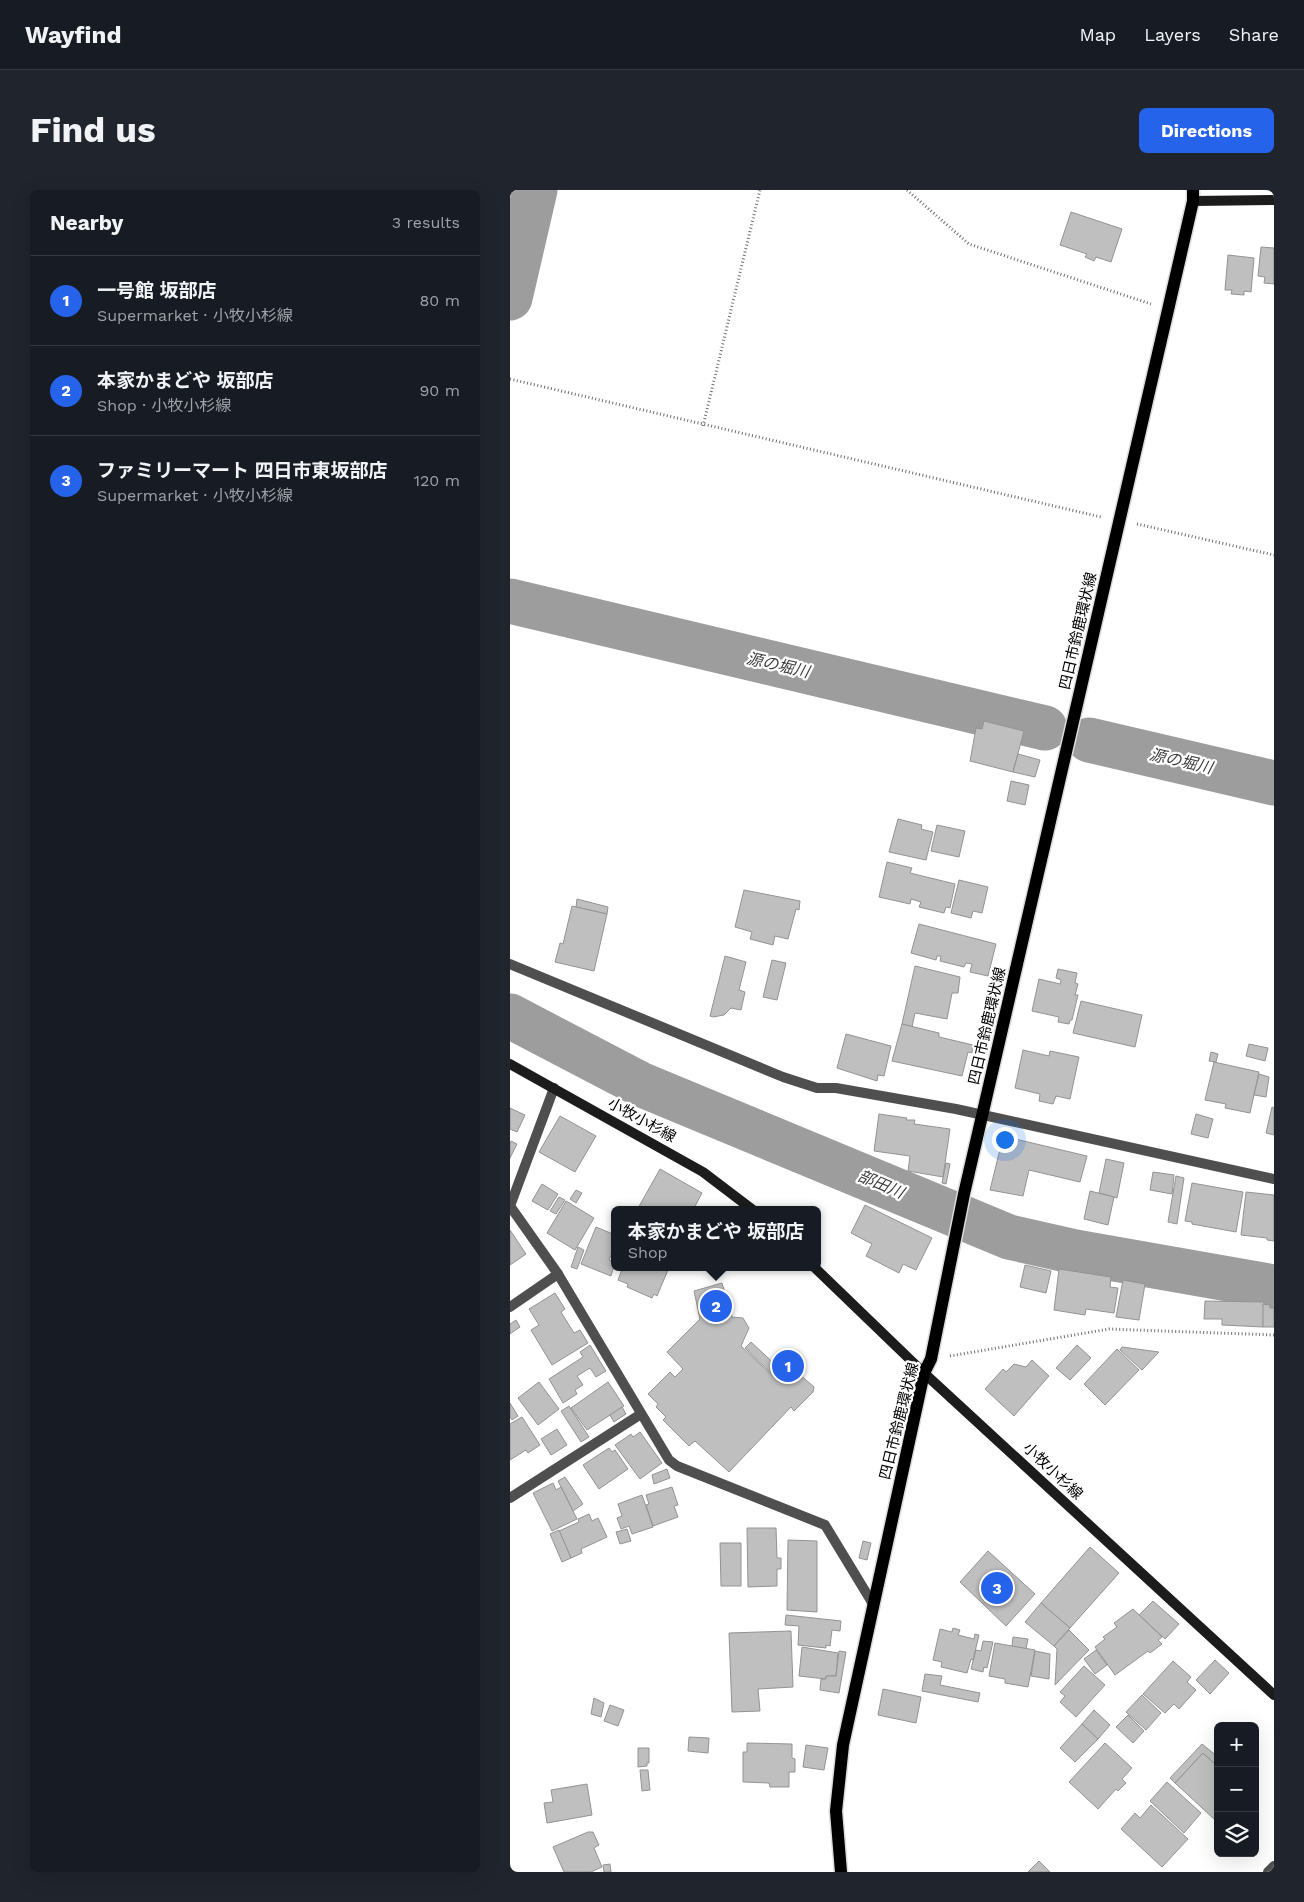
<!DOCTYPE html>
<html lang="en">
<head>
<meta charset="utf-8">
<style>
	:root { --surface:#171b24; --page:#20242c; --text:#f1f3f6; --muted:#9ea1a6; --line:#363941; --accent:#2563eb }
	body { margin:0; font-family:"Work Sans","Noto Sans JP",sans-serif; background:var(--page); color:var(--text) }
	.controls { position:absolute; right:15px; bottom:15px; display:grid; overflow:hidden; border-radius:8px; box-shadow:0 5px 20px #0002 }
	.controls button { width:45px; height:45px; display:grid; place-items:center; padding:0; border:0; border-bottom:1px solid var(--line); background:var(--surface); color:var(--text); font:25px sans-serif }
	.you { position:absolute; left:494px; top:949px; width:18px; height:18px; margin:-12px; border:4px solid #fff; border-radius:50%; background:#1a73e8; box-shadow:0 0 0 8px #1a73e833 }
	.badge { display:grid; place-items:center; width:32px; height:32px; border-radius:50%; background:var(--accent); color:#fff; font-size:16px; font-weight:700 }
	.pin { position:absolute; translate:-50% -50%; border:2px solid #fff; box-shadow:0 1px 5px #0006 }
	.popup { position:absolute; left:101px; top:1016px; width:210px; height:65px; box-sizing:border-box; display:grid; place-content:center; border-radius:8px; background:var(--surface); filter:drop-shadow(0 1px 4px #0005); font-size:16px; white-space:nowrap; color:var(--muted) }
	.popup b { font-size:19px; color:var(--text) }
	.popup::after { content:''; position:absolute; left:50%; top:100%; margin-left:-10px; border:10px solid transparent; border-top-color:var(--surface) }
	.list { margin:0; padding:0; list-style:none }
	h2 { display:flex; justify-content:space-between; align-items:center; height:65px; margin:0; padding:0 20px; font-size:21px }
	h2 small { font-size:16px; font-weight:400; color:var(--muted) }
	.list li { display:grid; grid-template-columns:32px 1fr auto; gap:15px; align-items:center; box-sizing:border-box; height:90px; padding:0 20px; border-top:1px solid var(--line) }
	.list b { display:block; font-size:19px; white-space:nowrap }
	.list p { margin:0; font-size:16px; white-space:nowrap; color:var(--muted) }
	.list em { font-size:16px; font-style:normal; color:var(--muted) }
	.icon { flex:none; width:28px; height:28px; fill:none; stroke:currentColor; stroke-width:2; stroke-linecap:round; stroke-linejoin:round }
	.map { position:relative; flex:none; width:764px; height:1682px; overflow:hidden; border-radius:8px }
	header { display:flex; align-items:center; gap:30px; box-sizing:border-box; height:70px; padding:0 25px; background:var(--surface); border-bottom:1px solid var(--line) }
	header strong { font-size:24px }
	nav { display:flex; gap:28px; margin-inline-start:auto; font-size:18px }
	.intro { display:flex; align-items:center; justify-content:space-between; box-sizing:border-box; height:120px; padding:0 30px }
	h1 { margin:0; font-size:35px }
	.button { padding:12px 22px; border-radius:8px; background:var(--accent); color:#fff; font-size:18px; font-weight:700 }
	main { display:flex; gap:30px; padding:0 30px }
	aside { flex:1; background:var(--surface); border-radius:8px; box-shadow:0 5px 20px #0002 }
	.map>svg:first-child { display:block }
</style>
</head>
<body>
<header>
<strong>Wayfind</strong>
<nav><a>Map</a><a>Layers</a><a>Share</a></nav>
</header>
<div class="intro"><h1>Find us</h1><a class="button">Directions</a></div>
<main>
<aside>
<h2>Nearby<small>3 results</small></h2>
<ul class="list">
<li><span class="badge">1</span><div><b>一号館 坂部店</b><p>Supermarket · 小牧小杉線</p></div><em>80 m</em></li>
<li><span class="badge">2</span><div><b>本家かまどや 坂部店</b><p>Shop · 小牧小杉線</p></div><em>90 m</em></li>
<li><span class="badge">3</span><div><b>ファミリーマート 四日市東坂部店</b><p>Supermarket · 小牧小杉線</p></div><em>120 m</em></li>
</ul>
</aside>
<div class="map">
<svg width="764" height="1682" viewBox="0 0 764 1682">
	<rect width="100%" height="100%" fill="#fff"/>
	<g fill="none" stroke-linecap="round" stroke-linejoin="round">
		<g stroke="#9d9d9d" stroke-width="45">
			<polyline points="0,108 25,0"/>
			<polyline points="0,411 535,538"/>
			<polyline points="579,550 764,593"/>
			<polyline points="0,826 130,894 499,1047 565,1062 764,1097"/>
		</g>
	</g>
	<g fill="#bfbfbf" stroke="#939393">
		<polygon points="561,22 612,39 601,72 586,67 584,71 575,67 577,64 550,55"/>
		<polygon points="751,57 764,58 764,94 754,93 755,87 748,86"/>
		<polygon points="718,65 744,68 741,102 734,101 734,105 721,104 722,100 715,100"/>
		<polygon points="474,531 514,541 503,582 460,571 466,538 472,539"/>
		<polygon points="508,564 530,570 525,587 503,582"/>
		<polygon points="501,591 519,595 515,615 497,611"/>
		<polygon points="388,629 412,635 411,639 423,642 416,670 379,662"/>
		<polygon points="427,635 455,641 449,667 421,661"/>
		<polygon points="377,672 402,678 400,683 445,694 440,718 436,717 434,723 409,717 411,712 401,709 400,714 369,707"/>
		<polygon points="449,690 478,697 472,723 463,721 461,728 441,723"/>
		<polygon points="234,700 290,711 289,720 286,719 278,749 265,746 263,755 240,749 242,742 225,737"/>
		<polygon points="67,709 98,717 97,724 66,717"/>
		<polygon points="62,716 97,724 84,781 45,772 50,753 53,754"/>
		<polygon points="409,734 486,754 478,786 460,782 462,774 456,773 454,777 430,771 431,766 427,766 426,770 401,763"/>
		<polygon points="215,766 236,772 229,800 235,802 231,820 221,818 214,825 203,827 200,826"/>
		<polygon points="262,770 276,773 267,810 253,807"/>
		<polygon points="405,776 450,787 448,803 442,803 437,829 405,823 402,837 392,834"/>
		<polygon points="548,779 567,783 565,793 568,794 565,805 568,805 562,830 560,830 559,834 548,832 549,827 522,821 529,789 550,794 551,790 546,788"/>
		<polygon points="571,811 632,825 625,857 563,843"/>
		<polygon points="392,834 429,843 429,847 463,855 462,863 458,862 452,886 382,871"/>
		<polygon points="336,844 381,856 374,886 368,885 367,891 327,878"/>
		<polygon points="739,854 758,858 755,871 736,866"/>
		<polygon points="513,860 539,866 540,861 569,867 560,909 546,906 543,914 529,911 530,904 505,898"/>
		<polygon points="701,862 708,864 706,872 699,871"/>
		<polygon points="704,872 749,882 740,923 715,918 716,914 695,910"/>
		<polygon points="749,884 759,887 756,907 744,905"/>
		<polygon points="762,917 764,918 764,945 756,943"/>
		<polygon points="0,918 15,925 7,942 0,939"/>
		<polygon points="369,924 397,928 396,930 405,930 404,934 440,939 433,987 398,981 400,966 364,961"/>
		<polygon points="686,924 703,929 698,948 681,944"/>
		<polygon points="50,926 86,946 65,982 29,962"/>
		<polygon points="501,948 577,966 570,992 519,980 513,1006 480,1000 492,951 500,952"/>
		<polygon points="1,951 7,954 0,968 0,954"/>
		<polygon points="596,969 614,973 607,1008 589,1003"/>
		<polygon points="436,973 440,974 436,994 432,993"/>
		<polygon points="150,979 192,1003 183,1020 127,1020"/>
		<polygon points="643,982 664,985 662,1004 640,1000"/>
		<polygon points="666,986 674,988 667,1034 658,1032"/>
		<polygon points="682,993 733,1002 726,1042 682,1034 682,1032 675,1031"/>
		<polygon points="32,994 48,1004 38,1020 22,1011"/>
		<polygon points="66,1000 72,1003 66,1013 60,1009"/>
		<polygon points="580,1001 604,1007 598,1035 574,1029"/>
		<polygon points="736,1002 764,1005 764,1051 757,1050 757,1048 731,1045"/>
		<polygon points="49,1007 55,1010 46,1024 40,1021"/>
		<polygon points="56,1011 84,1028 65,1060 37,1043"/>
		<polygon points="355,1015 422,1048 406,1080 393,1074 389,1083 356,1066 362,1054 341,1043"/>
		<polygon points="86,1037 105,1045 105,1061 103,1061 99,1070 105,1072 101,1086 71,1074"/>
		<polygon points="0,1040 16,1064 0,1075"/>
		<polygon points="68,1057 74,1060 67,1079 61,1077"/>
		<polygon points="515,1075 541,1081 536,1103 510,1097"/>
		<polygon points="113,1077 155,1077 158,1080 147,1106 144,1104 142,1108 117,1097 118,1094 108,1090"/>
		<polygon points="549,1079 601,1087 600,1097 608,1098 604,1123 576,1119 575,1125 544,1120"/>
		<polygon points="613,1090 635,1094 629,1130 606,1127"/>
		<polygon points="212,1093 222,1127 233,1128 239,1138 231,1156 269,1192 278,1184 288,1183 304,1197 303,1202 284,1221 281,1217 219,1282 185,1251 179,1256 153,1230 156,1227 146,1217 148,1214 138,1204 160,1182 165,1187 173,1179 157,1162 190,1129 184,1101"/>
		<polygon points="45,1103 55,1119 51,1122 64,1143 70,1140 78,1153 42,1175 21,1140 29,1135 19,1119"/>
		<polygon points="695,1111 754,1112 753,1137 712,1135 712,1129 694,1129"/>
		<polygon points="753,1114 760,1115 760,1118 764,1118 764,1137 753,1137"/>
		<polygon points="6,1130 10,1137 0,1144 0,1134"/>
		<polygon points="241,1152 270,1179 264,1186 235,1158"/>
		<polygon points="80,1155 96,1181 86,1187 80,1178 67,1186 73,1195 65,1200 67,1204 53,1213 39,1189 73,1167 70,1162"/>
		<polygon points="567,1155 581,1168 560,1190 546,1178"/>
		<polygon points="612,1157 649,1162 632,1180 610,1160"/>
		<polygon points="607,1159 629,1180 595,1215 574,1194"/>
		<polygon points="522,1170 539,1186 504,1226 475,1199 493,1179 496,1182 504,1174 516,1177"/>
		<polygon points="29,1192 49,1219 28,1235 8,1208"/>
		<polygon points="98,1192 114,1216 77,1240 61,1218"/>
		<polygon points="0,1213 8,1226 2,1230 0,1227"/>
		<polygon points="59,1216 79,1247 71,1252 51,1221"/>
		<polygon points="112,1217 116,1224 104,1232 100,1225"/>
		<polygon points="12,1227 30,1255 18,1263 16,1260 0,1270 0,1234"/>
		<polygon points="47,1239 57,1255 41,1265 31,1249"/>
		<polygon points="130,1242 152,1273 130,1289 105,1255 121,1244 123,1247"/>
		<polygon points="99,1258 102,1262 105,1260 118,1279 89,1299 73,1275"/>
		<polygon points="157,1279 160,1288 144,1294 142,1285"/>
		<polygon points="55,1287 73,1314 63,1321 48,1291"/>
		<polygon points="43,1293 46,1300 51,1297 67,1329 42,1341 23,1303"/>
		<polygon points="162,1297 168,1315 164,1316 168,1327 143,1336 136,1315 139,1314 136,1305"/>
		<polygon points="132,1305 143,1337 122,1344 119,1336 111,1339 107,1328 112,1326 108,1314"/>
		<polygon points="79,1324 82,1331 88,1328 97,1347 71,1359 72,1363 61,1368 49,1341 69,1332 68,1329"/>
		<polygon points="237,1338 266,1338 267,1368 271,1368 271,1379 267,1379 267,1396 238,1397"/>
		<polygon points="117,1339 121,1351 110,1354 106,1342"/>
		<polygon points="49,1340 61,1368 52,1372 40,1344"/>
		<polygon points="278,1350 307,1351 307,1422 277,1420"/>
		<polygon points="353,1351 361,1353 357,1370 349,1368"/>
		<polygon points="210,1353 231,1353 231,1396 211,1396"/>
		<polygon points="580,1357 609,1383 560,1438 531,1413"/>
		<polygon points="478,1361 525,1404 496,1436 450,1392"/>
		<polygon points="643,1411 669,1434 655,1449 629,1425"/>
		<polygon points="531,1413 560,1438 544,1456 515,1432"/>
		<polygon points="623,1419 652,1447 648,1450 652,1454 640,1463 638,1461 605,1485 585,1457 595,1449 593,1447 607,1437 604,1433"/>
		<polygon points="276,1425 331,1431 330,1441 322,1440 320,1456 316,1455 316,1458 288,1455 289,1436 275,1435"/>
		<polygon points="443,1438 450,1440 448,1445 464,1449 465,1444 469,1445 463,1470 461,1469 457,1483 431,1477 432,1472 423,1470 430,1439 442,1442"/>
		<polygon points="559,1440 579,1460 545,1495 547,1459 544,1456"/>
		<polygon points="281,1441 283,1497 248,1499 250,1521 222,1522 219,1443"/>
		<polygon points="503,1447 518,1449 516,1459 502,1456"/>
		<polygon points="473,1451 483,1452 477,1478 474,1477 473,1482 461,1479 466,1460 471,1461"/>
		<polygon points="485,1453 525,1460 518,1497 495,1493 495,1489 479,1486"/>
		<polygon points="292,1457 328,1463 326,1486 316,1486 316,1489 289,1486"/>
		<polygon points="586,1460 597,1475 585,1484 574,1469"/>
		<polygon points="329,1461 336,1462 329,1503 310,1500 311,1489 316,1489 316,1486 326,1486"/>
		<polygon points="525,1461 540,1464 539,1489 521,1486"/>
		<polygon points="705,1470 719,1483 700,1504 686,1490"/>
		<polygon points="663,1471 681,1487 677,1492 686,1500 669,1519 664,1514 655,1523 633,1504"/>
		<polygon points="574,1476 595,1495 566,1527 550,1512 555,1506 550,1502"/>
		<polygon points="415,1484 432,1486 430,1495 470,1503 468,1512 412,1501"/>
		<polygon points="373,1499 411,1507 406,1533 368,1525"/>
		<polygon points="632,1505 651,1523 636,1540 616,1522"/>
		<polygon points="84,1508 94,1513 91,1527 81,1524"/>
		<polygon points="100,1515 114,1520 108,1536 94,1531"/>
		<polygon points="584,1520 600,1535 588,1549 572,1534"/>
		<polygon points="618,1525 634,1541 623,1553 606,1537"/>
		<polygon points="572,1534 588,1549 565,1572 550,1558"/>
		<polygon points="179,1547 199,1548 198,1563 178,1561"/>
		<polygon points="237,1553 282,1554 282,1568 285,1569 285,1582 279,1582 279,1597 260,1597 259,1593 233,1592 233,1562 237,1562"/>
		<polygon points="595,1553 622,1578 612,1589 616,1593 608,1601 606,1599 588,1619 559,1592"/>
		<polygon points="692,1554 708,1567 708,1577 693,1563 665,1593 660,1588"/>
		<polygon points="296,1555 318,1558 314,1580 293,1577"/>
		<polygon points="128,1558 139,1558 139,1573 137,1573 137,1576 128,1577"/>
		<polygon points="693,1563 708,1577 708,1624 704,1629 665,1593"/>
		<polygon points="130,1580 138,1580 140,1600 132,1601"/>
		<polygon points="657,1592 691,1623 674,1643 640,1611"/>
		<polygon points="77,1594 82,1625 37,1633 34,1613 43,1612 41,1600"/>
		<polygon points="641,1615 678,1649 652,1677 611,1639 625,1623 630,1628"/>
		<polygon points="78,1642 83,1642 89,1655 84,1658 92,1677 81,1682 54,1682 43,1657"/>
		<polygon points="529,1671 540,1682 518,1682"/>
		<polygon points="100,1674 101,1682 94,1682 93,1675"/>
	</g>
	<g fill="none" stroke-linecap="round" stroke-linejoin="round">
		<defs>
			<polyline id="primary" points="331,1682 326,1621 333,1555 414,1183 421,1169 454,1004 658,120 683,11 683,0"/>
		</defs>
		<use href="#primary" stroke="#dbdbdb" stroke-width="15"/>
		<g stroke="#717171" stroke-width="3" stroke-dasharray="1 2.5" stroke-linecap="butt">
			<polyline points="397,0 459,54 641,114"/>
			<polyline points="0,189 591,327"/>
			<polyline points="193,236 250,0"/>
			<polyline points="627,334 764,365"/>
			<polyline points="440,1166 599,1139 764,1145"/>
		</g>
		<g stroke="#4f4f4f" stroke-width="10">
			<polyline points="0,774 273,887 307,898 326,898 446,919 764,989"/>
			<polyline points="0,1016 48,1084 159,1270 167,1276 315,1335 363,1414"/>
			<polyline points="0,1016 44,898"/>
			<polyline points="0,1117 48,1084"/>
			<polyline points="0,1308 131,1224"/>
			<polyline points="758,1682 764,1676"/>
		</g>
		<g stroke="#1c1c1c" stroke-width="10">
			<polyline points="683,11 764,10"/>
			<polyline points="0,874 193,982 243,1020"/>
			<polyline points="304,1077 414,1183 764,1505"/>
		</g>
		<use href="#primary" stroke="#000" stroke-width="12"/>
	</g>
	<g text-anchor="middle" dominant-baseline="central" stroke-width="4.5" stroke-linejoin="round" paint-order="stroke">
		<g font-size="15" fill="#000" stroke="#fff">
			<text transform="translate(568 441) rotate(-77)">四日市鈴鹿環状線</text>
			<text transform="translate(477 836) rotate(-77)">四日市鈴鹿環状線</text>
			<text transform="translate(132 930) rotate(29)">小牧小杉線</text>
			<text transform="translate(389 1231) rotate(-76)">四日市鈴鹿環状線</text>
			<text transform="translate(543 1281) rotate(43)">小牧小杉線</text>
		</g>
		<g font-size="16" font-style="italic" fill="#3e3e3e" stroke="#fff">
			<text transform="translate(268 475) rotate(13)">源の堀川</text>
			<text transform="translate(671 571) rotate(13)">源の堀川</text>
			<text transform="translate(371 994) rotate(23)">部田川</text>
		</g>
	</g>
</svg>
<div class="controls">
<button>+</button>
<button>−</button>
<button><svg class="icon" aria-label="layers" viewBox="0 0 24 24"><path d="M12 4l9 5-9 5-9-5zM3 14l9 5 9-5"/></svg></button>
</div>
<div class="you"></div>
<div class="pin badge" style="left:278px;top:1176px">1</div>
<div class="pin badge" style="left:206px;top:1116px">2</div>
<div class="popup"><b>本家かまどや 坂部店</b>Shop</div>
<div class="pin badge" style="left:487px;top:1398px">3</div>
</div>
</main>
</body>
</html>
